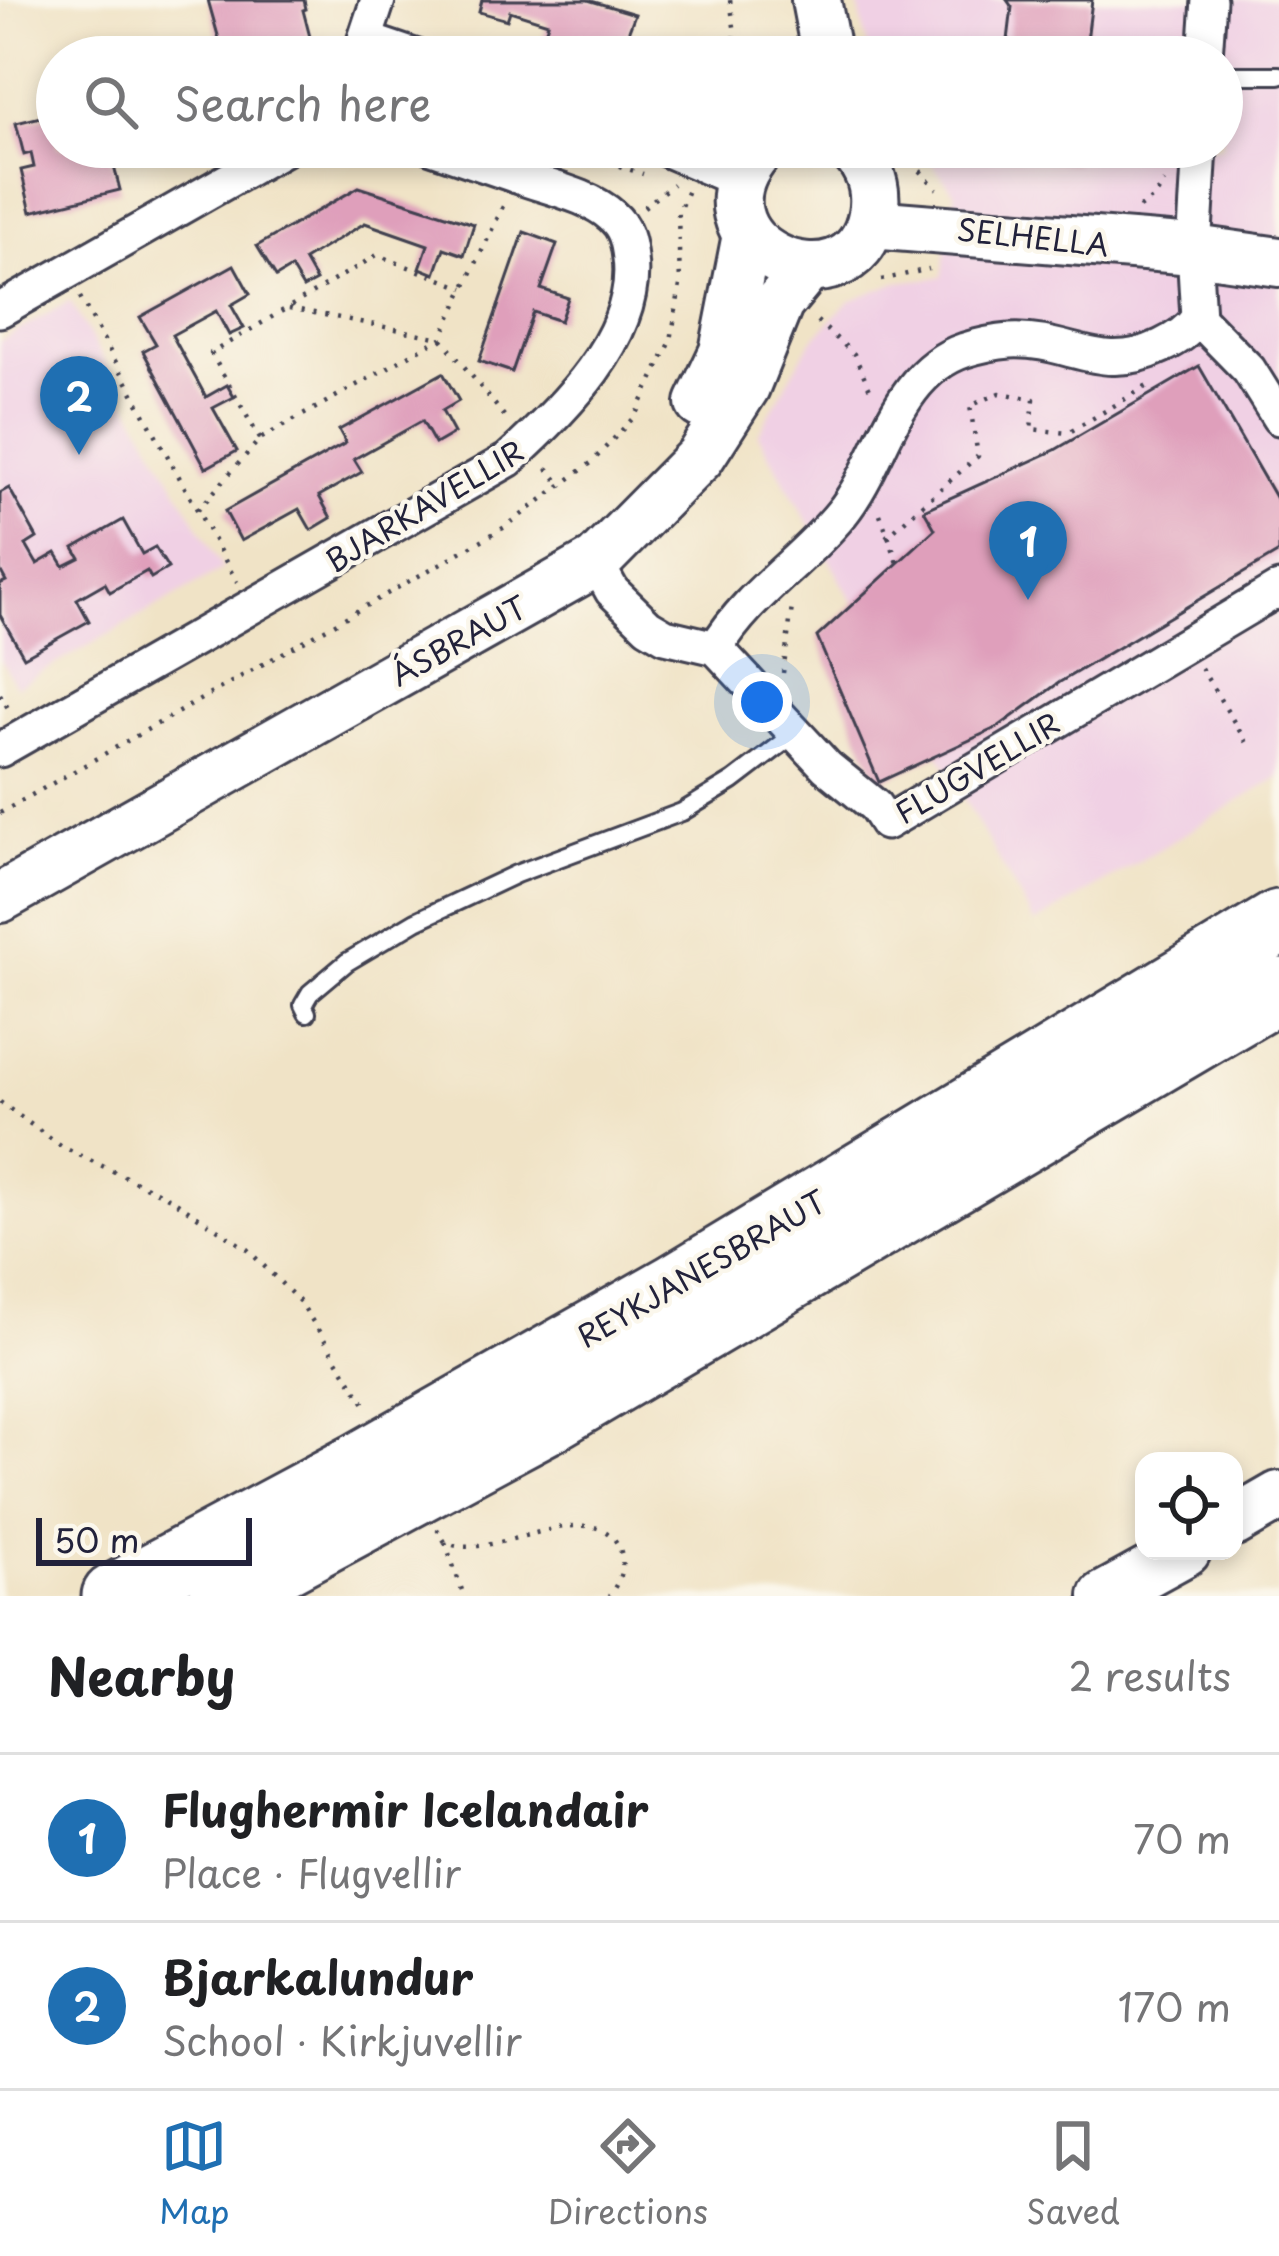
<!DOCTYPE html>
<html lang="en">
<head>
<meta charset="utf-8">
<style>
	:root { --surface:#fff; --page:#f6f6f6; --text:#202124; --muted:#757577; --line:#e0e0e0; --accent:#1f6fb2 }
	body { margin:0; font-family:"Playpen Sans",sans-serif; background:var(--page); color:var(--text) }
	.controls { position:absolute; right:36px; bottom:36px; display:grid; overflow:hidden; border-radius:24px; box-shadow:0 6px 18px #0003 }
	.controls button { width:108px; height:108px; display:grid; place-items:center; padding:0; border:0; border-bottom:3px solid var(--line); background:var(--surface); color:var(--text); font:60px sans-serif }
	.scale { position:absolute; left:36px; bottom:30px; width:216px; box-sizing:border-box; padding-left:12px; border:6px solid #22223b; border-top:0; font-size:33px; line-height:42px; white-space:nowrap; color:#22223b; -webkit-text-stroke:9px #fbf7ec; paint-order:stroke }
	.you { position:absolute; left:762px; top:702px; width:42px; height:42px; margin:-30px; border:9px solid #fff; border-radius:50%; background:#1a73e8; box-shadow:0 0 0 18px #1a73e833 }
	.badge { display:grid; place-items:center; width:78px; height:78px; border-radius:50%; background:var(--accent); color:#fff; font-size:39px; font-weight:700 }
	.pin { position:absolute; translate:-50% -99px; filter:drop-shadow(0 3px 6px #0008) }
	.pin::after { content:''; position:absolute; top:63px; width:42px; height:36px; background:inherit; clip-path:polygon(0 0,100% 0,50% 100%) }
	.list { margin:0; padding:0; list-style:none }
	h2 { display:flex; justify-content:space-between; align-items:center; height:156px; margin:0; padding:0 48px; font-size:51px }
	h2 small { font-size:39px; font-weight:400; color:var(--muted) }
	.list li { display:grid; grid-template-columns:78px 1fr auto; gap:36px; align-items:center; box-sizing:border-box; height:168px; padding:0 48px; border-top:3px solid var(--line) }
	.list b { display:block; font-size:45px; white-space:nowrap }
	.list p { margin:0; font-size:39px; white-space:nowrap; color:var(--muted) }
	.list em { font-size:39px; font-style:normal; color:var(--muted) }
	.icon { flex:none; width:66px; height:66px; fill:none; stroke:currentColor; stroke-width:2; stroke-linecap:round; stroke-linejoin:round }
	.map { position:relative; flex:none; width:1279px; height:1596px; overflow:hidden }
	.search { position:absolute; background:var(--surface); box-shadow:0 6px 18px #0003; left:36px; right:36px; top:36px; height:132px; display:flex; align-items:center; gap:30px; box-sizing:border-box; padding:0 42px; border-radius:66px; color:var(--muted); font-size:45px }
	.sheet { height:492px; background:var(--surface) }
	nav { display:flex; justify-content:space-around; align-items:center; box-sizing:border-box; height:168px; border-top:3px solid var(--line); background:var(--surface); font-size:33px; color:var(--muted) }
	nav a { display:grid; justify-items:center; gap:6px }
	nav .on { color:var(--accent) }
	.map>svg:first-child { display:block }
</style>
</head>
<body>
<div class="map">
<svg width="1279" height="1596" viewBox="0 0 1279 1596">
	<rect width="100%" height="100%" fill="#fbf7ec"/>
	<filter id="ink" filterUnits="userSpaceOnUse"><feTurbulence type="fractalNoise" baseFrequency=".00833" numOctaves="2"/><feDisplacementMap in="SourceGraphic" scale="24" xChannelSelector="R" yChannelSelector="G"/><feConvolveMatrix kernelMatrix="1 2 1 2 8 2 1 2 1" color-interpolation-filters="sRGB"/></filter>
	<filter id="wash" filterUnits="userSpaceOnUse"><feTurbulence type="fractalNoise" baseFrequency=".004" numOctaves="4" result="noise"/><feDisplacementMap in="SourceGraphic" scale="48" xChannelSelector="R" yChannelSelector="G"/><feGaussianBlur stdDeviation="2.7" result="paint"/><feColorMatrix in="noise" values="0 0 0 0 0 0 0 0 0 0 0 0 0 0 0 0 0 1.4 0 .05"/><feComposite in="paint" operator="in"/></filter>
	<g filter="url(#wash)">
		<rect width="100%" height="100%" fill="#f0e3c6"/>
		<g fill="#f0d0e4">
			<polygon points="857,0 1279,0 1279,777 1035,924 758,434 810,343 849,301 897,282 942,277 955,193 918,147 1222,147 1222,57 870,57"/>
			<polygon points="70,301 223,569 16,687 0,658 0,341"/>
		</g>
		<g id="blocks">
			<g fill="#df9fbb">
				<polygon points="208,0 304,0 306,9 303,10 311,41 273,51 274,56 270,57 224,57"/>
				<polygon points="482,0 588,0 635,14 619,57 558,38 556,45 542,41 548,23 510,11 507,20 479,12"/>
				<polygon points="1007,0 1092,0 1085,57 1006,57 1012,7"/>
				<polygon points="57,113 57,147 109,147 120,190 31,212 21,170 34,167 31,153 24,155 16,123"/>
				<polygon points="996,147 1075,147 1074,164 995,155"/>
				<polygon points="359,187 474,224 464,255 444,248 435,274 420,268 428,245 365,223 304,260 316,281 303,288 291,268 276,277 257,246"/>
				<polygon points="524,232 557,244 541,289 568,298 560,321 533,312 512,372 479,361"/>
				<polygon points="234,265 250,294 231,305 244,328 229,335 216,311 172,335 206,397 227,385 234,397 213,408 237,451 206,468 143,351 156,344 140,317"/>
				<polygon points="1199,366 1279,504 1279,552 1060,682 998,727 879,782 817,637 935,529 924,510 1055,450"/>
				<polygon points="443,373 459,401 442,411 454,433 435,444 422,421 354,459 362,472 319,496 331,518 311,530 299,509 241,541 225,511 346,443 339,430"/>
				<polygon points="9,488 37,538 26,545 37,564 56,553 64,566 80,558 74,548 123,520 142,554 155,547 168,568 151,578 147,571 110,592 105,583 77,599 89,621 24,657 0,615 0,584 6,581 0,570 0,493"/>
			</g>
		</g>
	</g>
	<g filter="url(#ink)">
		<use href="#blocks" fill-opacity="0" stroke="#413f50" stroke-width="3"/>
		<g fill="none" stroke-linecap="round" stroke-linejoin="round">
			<defs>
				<g id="lane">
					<polyline points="1222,75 1279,75"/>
					<polyline points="307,1013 303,1005 310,993 347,962 416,921 516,874 682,812 733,781 796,733"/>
				</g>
				<g id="street">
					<polyline points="367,40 417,57"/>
					<polyline points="359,57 378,0"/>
					<polyline points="1205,57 1209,0"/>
					<polyline points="432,147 517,176"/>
					<polyline points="660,147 740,181"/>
					<polyline points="1200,147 1194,250 1198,318 1249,370 1279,418"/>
					<polyline points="0,310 287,147"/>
					<polyline points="596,562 612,591 648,626 665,636 716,648 827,767 875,806 886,823 1279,589"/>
					<path d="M716 648C748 594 802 562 841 514 885 460 893 374 965 350 978 346 997 342 1010 341 1070 338 1100 376 1162 346 1177 339 1189 331 1198 318"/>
					<path d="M0 750 508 460C561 412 640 336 630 258 628 241 625 227 612 216 589 195 546 187 517 176L528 147"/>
				</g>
				<g id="secondary">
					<polyline points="816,0 827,57"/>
					<path d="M762 147C671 244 853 324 873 214 878 187 869 165 850 147"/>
					<polyline points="871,224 1194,250 1279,262"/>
					<polyline points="700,403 724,352 747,235"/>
					<polyline points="0,898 596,562 700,457 745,387 779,303 807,269"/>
					<polyline points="1234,1522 1279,1496"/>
					<polyline points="1104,1596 1186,1551"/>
				</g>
				<g id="highway">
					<polyline points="114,1596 357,1466 673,1287 1279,922"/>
					<polyline points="222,1596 548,1421 1279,990"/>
				</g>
			</defs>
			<use href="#lane" stroke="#413f50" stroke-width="22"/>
			<use href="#street" stroke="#413f50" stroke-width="39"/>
			<use href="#secondary" stroke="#413f50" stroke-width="54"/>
			<use href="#highway" stroke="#413f50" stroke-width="69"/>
			<g stroke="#413f50" stroke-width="4.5" stroke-dasharray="3 9" stroke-linecap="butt">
				<polyline points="730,0 735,33 732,57"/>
				<polyline points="562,147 643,174"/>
				<polyline points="904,153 937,189"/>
				<polyline points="644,207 673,184"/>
				<polyline points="1139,208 1155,197 1164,182"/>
				<polyline points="881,280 929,269"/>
				<polyline points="80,297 237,582"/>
				<polyline points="289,308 441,338 506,418"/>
				<polyline points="817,321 854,354 871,391"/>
				<polyline points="260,439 211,353 377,255 464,288"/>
				<polyline points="547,468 563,487"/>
				<polyline points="198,510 260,439 441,338 505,202"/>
				<polyline points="880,514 898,563"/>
				<polyline points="886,537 978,456 970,406 1000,393 1034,399 1031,429 1068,433 1149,385"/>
				<polyline points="1201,668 1250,748"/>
				<polyline points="783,673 792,607"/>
				<polyline points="0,694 9,710"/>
				<polyline points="0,813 505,527 591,463 635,416 671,341 680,285 678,213 688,190"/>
				<polyline points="0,1102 62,1147 170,1198 247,1249 301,1303 369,1410"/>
				<path d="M437 1529 445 1542C489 1566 599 1487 621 1552 626 1567 618 1584 609 1596"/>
				<polyline points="445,1542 464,1596"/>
			</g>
			<use href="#lane" stroke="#fff" stroke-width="16"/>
			<use href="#street" stroke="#fff" stroke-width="33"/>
			<use href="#secondary" stroke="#fff" stroke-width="48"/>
			<use href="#highway" stroke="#fff" stroke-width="63"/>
		</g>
	</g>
	<g text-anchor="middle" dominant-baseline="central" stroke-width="9" stroke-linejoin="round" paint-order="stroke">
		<g font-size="30" fill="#22223b" stroke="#fbf7ec">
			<text transform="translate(1033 236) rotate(6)">SELHELLA</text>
			<text transform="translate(424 505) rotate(-31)">BJARKAVELLIR</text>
			<text transform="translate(458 640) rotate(-29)">ÁSBRAUT</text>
			<text transform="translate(977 767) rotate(-31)">FLUGVELLIR</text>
			<text transform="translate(701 1268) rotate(-30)">REYKJANESBRAUT</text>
		</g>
	</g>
</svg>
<div class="controls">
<button><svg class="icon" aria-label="locate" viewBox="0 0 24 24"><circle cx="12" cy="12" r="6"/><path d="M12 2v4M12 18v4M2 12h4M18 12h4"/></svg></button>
</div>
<div class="scale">50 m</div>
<div class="you"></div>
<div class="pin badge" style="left:1028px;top:600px">1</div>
<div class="pin badge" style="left:79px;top:455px">2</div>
<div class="search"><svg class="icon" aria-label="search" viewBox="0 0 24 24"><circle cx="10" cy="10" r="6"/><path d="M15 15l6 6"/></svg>Search here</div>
</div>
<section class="sheet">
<h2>Nearby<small>2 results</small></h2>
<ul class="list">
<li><span class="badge">1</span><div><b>Flughermir Icelandair</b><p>Place · Flugvellir</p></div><em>70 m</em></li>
<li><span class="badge">2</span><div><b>Bjarkalundur</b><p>School · Kirkjuvellir</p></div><em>170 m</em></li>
</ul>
</section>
<nav>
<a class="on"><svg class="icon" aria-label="map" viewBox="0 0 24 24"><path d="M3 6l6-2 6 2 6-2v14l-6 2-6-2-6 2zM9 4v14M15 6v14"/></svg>Map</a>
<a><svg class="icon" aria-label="directions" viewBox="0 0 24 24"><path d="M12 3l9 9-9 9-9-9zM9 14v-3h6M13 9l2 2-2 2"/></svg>Directions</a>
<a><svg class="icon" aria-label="saved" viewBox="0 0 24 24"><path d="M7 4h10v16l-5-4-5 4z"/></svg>Saved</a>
</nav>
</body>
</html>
